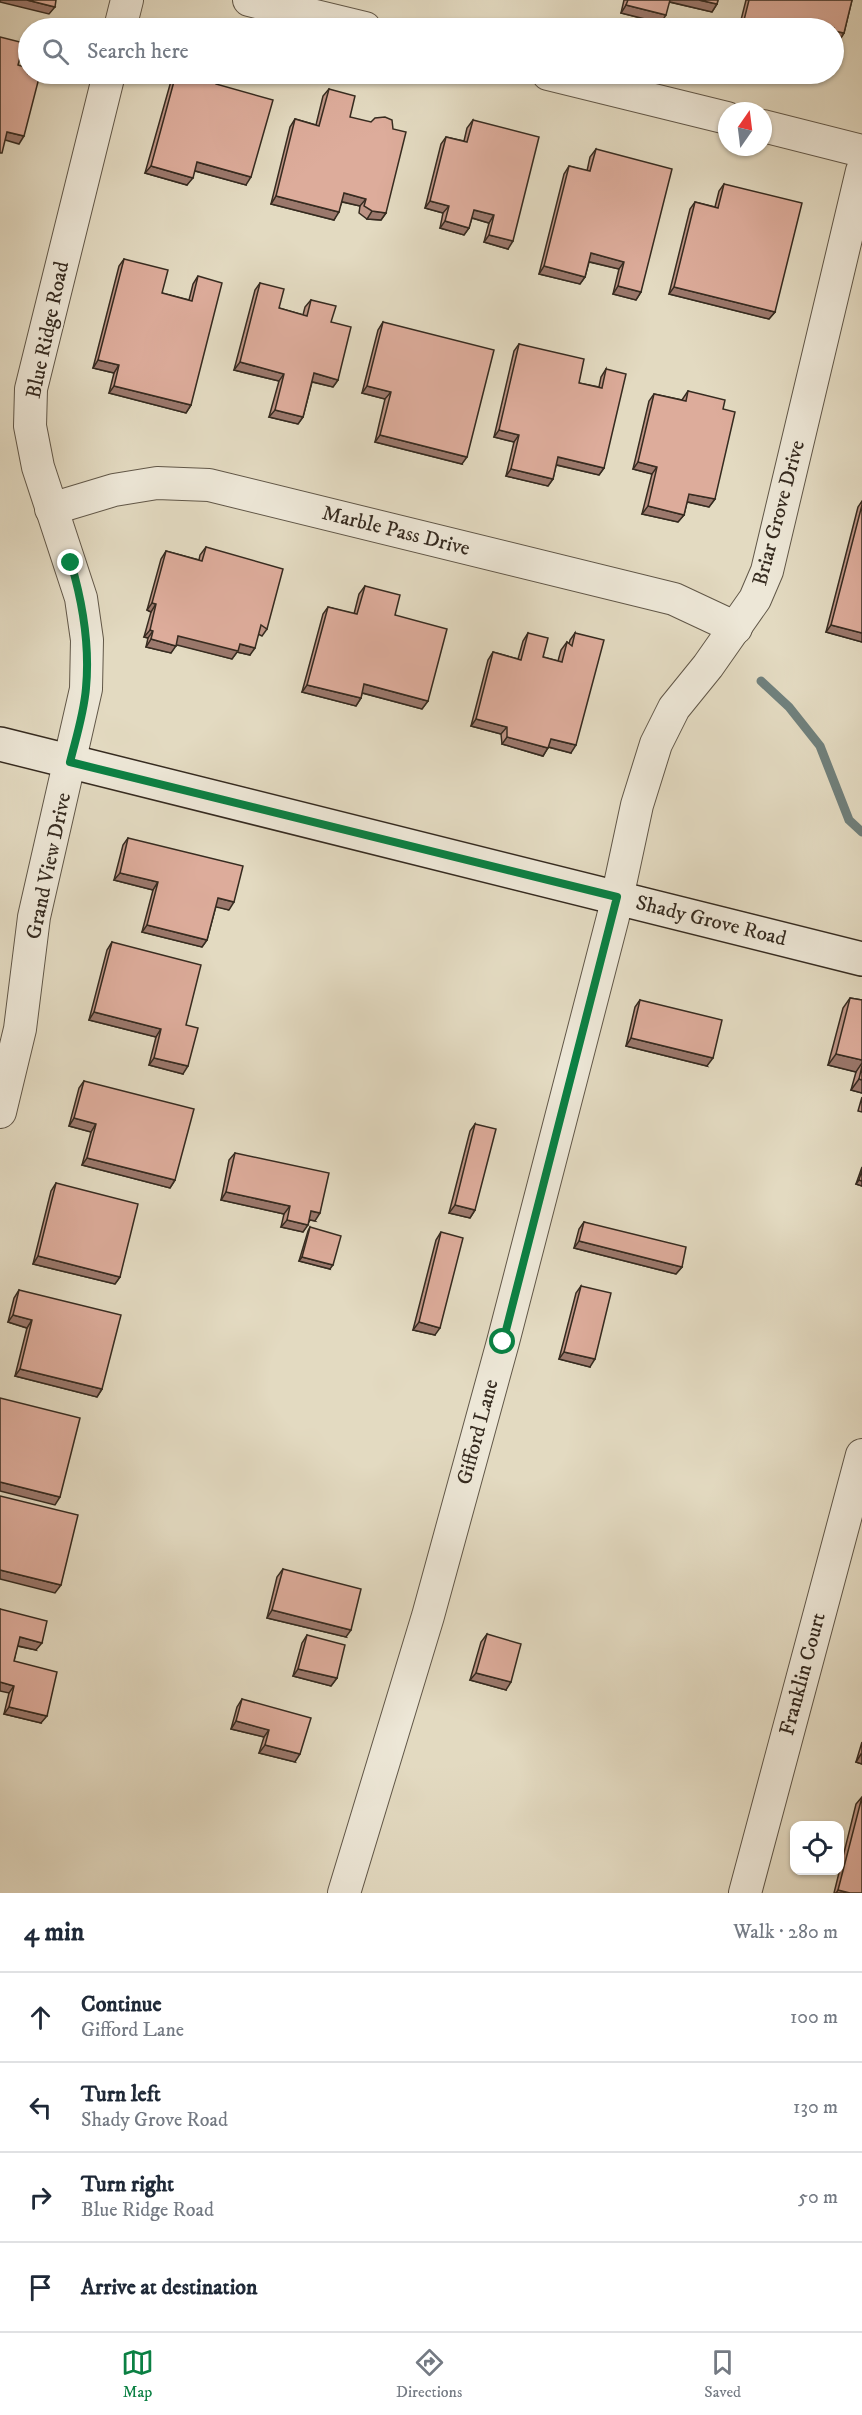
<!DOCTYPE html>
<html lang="en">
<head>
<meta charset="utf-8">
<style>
	:root { --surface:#fff; --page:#f6f6f7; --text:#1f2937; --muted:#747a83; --line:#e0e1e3; --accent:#0b8043 }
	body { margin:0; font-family:"IM FELL DW Pica",serif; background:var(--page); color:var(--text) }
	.controls { position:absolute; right:18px; bottom:18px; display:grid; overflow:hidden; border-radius:12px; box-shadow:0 2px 4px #0004 }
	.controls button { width:54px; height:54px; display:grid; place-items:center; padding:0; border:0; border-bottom:2px solid var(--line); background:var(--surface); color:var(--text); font:30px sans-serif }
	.compass { position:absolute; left:718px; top:102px; width:54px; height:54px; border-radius:50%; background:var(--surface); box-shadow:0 2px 4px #0004; rotate:14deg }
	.stop { position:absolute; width:18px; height:18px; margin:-14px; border:4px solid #0b8043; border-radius:50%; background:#fff }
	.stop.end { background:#0b8043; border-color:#fff; box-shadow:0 2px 6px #0008 }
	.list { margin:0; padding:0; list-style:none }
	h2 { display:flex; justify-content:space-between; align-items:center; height:78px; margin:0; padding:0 24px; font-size:26px }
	h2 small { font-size:20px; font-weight:400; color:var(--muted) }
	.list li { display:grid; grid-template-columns:39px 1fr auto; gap:18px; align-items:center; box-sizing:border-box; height:90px; padding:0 24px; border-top:2px solid var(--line) }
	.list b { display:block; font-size:22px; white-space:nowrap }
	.list p { margin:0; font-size:20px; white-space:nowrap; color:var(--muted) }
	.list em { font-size:20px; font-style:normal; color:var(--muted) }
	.icon { flex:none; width:33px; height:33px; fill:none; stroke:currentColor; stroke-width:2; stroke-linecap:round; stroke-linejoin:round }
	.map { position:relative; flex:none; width:862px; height:1893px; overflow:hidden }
	.search { position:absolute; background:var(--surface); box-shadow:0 2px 4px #0004; left:18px; right:18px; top:18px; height:66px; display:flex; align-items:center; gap:15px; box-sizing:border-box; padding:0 21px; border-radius:33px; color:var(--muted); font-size:22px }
	.sheet { height:438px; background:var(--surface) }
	nav { display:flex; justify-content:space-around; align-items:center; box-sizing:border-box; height:84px; border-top:2px solid var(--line); background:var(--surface); font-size:16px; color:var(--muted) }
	nav a { display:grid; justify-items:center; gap:3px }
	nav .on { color:var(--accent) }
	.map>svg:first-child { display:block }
</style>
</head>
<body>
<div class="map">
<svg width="862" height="1893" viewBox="0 0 862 1893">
	<rect width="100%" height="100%" fill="#e3dac1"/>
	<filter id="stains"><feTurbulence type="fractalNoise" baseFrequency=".00333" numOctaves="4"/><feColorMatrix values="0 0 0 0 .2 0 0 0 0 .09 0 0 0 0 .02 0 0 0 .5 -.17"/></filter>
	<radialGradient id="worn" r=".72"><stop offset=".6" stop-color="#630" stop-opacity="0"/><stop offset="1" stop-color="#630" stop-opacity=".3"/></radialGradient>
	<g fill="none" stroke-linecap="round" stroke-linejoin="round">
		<polyline stroke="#70807c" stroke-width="9" points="761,681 789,707 820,746 849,820 862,832"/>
		<defs>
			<g id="street">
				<polyline points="249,0 365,28"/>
				<polyline points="120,28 127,0"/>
				<polyline points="548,74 727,118"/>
				<polyline points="763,126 862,151"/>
				<polyline points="51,509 114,490 157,483 209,485 674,599 736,628"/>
				<polyline points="0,1112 20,1029 34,917 86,689 87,640 81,598 38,467 30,426 31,389 109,74"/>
				<polyline points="344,1893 428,1616 503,1342 613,917 637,805 656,744 674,708 708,666 755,599 767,571 862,171"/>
				<polyline points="745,1893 862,1455"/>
			</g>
			<polyline id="secondary" points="0,744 862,959"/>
		</defs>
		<use href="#street" stroke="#615748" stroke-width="34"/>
		<use href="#secondary" stroke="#362b20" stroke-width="36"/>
		<use href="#street" stroke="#ede7d7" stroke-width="32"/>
		<use href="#secondary" stroke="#ede7d7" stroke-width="33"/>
	</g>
	<g fill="#be9485" stroke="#362b20" stroke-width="1.5">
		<polygon points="624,0 718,0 717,4 712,12 669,2 661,23 621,13"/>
		<polygon points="746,0 852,0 844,33 839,41 834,28 739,28"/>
		<polygon points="173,74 218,74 216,84 246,185 195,171 187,185 145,173"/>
		<polygon points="329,89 350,117 386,213 381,220 367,219 359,213 360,206 342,202 334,220 271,204 290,127 295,119 316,125 323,96"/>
		<polygon points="473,120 508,249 484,242 489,223 472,218 469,228 464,235 440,228 443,213 425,208 441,144 446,137 464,141 467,128"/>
		<polygon points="596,149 641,292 636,300 613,294 619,269 589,262 585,277 580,284 539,274 564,174 569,166 587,171 590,157"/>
		<polygon points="724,184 775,312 769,319 669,294 690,209 695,202 715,207 719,191"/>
		<polygon points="124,259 162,293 189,300 193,284 198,276 191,405 186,413 109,393 114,373 93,368 119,266"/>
		<polygon points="260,283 279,308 303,315 305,307 311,300 331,322 338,380 333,387 312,382 303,417 298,424 269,417 279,381 234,370 255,290"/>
		<polygon points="383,322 462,464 375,442 385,399 362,393 378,330"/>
		<polygon points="519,344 579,383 599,387 601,377 606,369 604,468 599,475 556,465 553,479 548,486 506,476 514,442 494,437 514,351"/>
		<polygon points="688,391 723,409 715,499 709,507 687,502 684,515 678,522 642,514 652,474 633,469 649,401 654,394 682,400"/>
		<polygon points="862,501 862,642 826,632 858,507"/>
		<polygon points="206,547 267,629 262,636 258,634 250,655 237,652 232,659 176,644 171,653 146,647 148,638 144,637 151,612 147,610 161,559 166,551 199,560 200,555"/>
		<polygon points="365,586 395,615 428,701 422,709 362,693 361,698 356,706 302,692 323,614 328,607 354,614 359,594"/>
		<polygon points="528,633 543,657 558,661 561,650 567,642 569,644 570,640 575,633 571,753 548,747 543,756 502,744 501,734 471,726 488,660 493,652 518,659 523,641"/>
		<polygon points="128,838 229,910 216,906 207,940 202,947 142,932 153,890 114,880 123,845"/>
		<polygon points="112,942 186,1025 183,1074 149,1065 156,1037 89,1020 107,950"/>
		<polygon points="850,998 862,1000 862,1093 851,1090 856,1072 828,1065 843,1008"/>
		<polygon points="640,1000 707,1066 626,1046 635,1007"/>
		<polygon points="84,1081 175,1180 170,1188 82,1165 91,1132 69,1126 79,1088"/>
		<polygon points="862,1097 862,1112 858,1111"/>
		<polygon points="475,1124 475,1210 470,1218 449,1213 470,1131"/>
		<polygon points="235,1153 315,1221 310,1220 303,1232 281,1227 284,1214 221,1200 229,1160"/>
		<polygon points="862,1167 862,1186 856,1184"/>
		<polygon points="56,1183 120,1277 115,1284 33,1264 51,1191"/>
		<polygon points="584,1222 682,1267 676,1274 574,1248 579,1229"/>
		<polygon points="310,1227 330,1269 299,1261 308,1231"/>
		<polygon points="441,1232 435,1335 413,1330 436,1240"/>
		<polygon points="581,1286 590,1367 559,1359 576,1293"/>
		<polygon points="19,1290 102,1389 97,1397 15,1376 27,1328 8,1322 14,1298"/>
		<polygon points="283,1569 346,1637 267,1618 277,1577"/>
		<polygon points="0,1609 36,1650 17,1646 14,1661 41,1723 4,1714 9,1693"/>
		<polygon points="487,1634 506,1690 470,1680 481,1642"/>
		<polygon points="307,1635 337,1678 331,1686 293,1676 302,1643"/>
		<polygon points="242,1699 295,1762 259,1753 264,1737 231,1729 237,1707"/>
		<polygon points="862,1742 862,1764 856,1762"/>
		<polygon points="862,1797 862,1893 834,1893 856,1804"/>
	</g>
	<g fill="#9b786c" stroke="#362b20" stroke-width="1.5">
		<polygon points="0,0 27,0 55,7 49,14 0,2"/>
		<polygon points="667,0 699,0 717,4 712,12 666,1"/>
		<polygon points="626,5 666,15 661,23 621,13"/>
		<polygon points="834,31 844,33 839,41 834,40"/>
		<polygon points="7,132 24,136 19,144 2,139"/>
		<polygon points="197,162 251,177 246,185 192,170"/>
		<polygon points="151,166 193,178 187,185 145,173"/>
		<polygon points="344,193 366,199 360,206 339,201"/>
		<polygon points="276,196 339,212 334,220 271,204"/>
		<polygon points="430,201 449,206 443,213 425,208"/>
		<polygon points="474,210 494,215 489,223 469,217"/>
		<polygon points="372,211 386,213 381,220 367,219"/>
		<polygon points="445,221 469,228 464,235 440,228"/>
		<polygon points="489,235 513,241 508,249 484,242"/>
		<polygon points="591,253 624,262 619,269 586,261"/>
		<polygon points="544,266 585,277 580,284 539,274"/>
		<polygon points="618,286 641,292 636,300 613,294"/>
		<polygon points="674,287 775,312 769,319 669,294"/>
		<polygon points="98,360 119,365 114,373 93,368"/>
		<polygon points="240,362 284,374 279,381 234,370"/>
		<polygon points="314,373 338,380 333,387 309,381"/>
		<polygon points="114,386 191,405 186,413 109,393"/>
		<polygon points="367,386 391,392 385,399 362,393"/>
		<polygon points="275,410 303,417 298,424 269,417"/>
		<polygon points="499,430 519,435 514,442 494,437"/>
		<polygon points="380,435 467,457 462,464 375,442"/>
		<polygon points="558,457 604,468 599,475 553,464"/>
		<polygon points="638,462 657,467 652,474 633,469"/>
		<polygon points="511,469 553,479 548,486 506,476"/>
		<polygon points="689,494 715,499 709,507 684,501"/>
		<polygon points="648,506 684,515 678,522 642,514"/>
		<polygon points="152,603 156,604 151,612 147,610"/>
		<polygon points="831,625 862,633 862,642 826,632"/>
		<polygon points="150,630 153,631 148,638 144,637"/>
		<polygon points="178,636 240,644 255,648 250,655 237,652 232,659 173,644"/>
		<polygon points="151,639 176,646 171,653 146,647"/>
		<polygon points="364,684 428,701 422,709 359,692"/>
		<polygon points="307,685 361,698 356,706 302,692"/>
		<polygon points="476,719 507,727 501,734 471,726"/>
		<polygon points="507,737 548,748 543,756 502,744"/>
		<polygon points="551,739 576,745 571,753 545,746"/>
		<polygon points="120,873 158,882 153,890 114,880"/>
		<polygon points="218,898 234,902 229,910 212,906"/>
		<polygon points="147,925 207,940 202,947 142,932"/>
		<polygon points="94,1012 161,1029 156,1037 89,1020"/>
		<polygon points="631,1038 713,1058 707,1066 626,1046"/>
		<polygon points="836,1054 862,1060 862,1063 856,1072 828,1065"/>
		<polygon points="154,1058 188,1066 183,1074 149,1065"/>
		<polygon points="859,1079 862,1080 862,1093 851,1090"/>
		<polygon points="74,1118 96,1124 91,1132 69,1126"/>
		<polygon points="87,1158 175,1180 170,1188 82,1165"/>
		<polygon points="859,1180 862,1181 862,1186 856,1184"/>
		<polygon points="226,1192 290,1206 284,1214 221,1200"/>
		<polygon points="455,1205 475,1210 470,1218 449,1213"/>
		<polygon points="311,1211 320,1213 315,1221 306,1219"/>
		<polygon points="287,1220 308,1225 303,1232 281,1227"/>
		<polygon points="579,1241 682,1267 676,1274 574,1248"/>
		<polygon points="38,1256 120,1277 115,1284 33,1264"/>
		<polygon points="302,1257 333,1265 330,1269 299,1261"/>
		<polygon points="13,1315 32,1320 27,1328 8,1322"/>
		<polygon points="419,1322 440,1328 435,1335 413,1330"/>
		<polygon points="564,1352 595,1359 590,1367 559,1359"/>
		<polygon points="20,1369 102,1389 97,1397 15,1376"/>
		<polygon points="0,1482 60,1497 55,1505 0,1491"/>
		<polygon points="0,1570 61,1585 55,1593 0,1579"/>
		<polygon points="272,1610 351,1630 346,1637 267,1618"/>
		<polygon points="20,1637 42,1643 36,1650 14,1645"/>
		<polygon points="298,1669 337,1678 331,1686 293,1676"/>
		<polygon points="476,1673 511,1682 506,1690 470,1680"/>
		<polygon points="0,1682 14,1686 9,1693 0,1691"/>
		<polygon points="9,1707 47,1716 41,1723 4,1714"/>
		<polygon points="236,1721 269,1730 264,1737 231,1729"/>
		<polygon points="265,1745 300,1754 295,1762 259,1753"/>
		<polygon points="861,1754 862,1755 862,1764 856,1762"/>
		<polygon points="838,1890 850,1893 836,1893"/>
	</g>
	<g fill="#ddac9b" stroke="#362b20" stroke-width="1.5">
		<polygon points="27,0 56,0 55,7"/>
		<polygon points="628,0 670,0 666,15 626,5"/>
		<polygon points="699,0 718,0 717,4"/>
		<polygon points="749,0 852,0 844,33 834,31 834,28 742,28"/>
		<polygon points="0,37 24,43 18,65 28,68 28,74 40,74 24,136 7,132 2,153 0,153"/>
		<polygon points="176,74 218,74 216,84 273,100 251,177 197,162 193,178 151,166"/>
		<polygon points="329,89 355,96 350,117 371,122 375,118 385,117 392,120 393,129 406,132 386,213 372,211 364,206 366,199 344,193 339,212 276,196 295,119 319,126"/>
		<polygon points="473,120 539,137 513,241 489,235 494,215 474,210 469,228 445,221 449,206 430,201 446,137 467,142"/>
		<polygon points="596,149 672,169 641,292 618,286 624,262 591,253 585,277 544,266 569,166 590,171"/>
		<polygon points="724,184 802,203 775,312 674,287 695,202 718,208"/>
		<polygon points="124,259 168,270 162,293 192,301 198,276 222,283 191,405 114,386 119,365 98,360"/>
		<polygon points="260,283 284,289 279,308 307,316 311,300 336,306 331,322 351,327 338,380 314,373 303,417 275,410 284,374 240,362"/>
		<polygon points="383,322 494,350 467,457 380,435 391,392 367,386"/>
		<polygon points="519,344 584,359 579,383 602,388 606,369 626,374 604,468 558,457 553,479 511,469 519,435 499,430"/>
		<polygon points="688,391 725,400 723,409 735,412 715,499 689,494 684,515 648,506 657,467 638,462 654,394 686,401"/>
		<polygon points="862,505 862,633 831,625"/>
		<polygon points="206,547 283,569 267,629 261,625 255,648 240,644 238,651 178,636 176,646 151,639 153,631 150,630 156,604 152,603 166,551 202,561"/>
		<polygon points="365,586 400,595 395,615 447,629 428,701 364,684 361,698 307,685 328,607 357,614"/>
		<polygon points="528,633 548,638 543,657 562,662 567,642 572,646 575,633 604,640 576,745 551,739 548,748 507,737 507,727 476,719 493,652 521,660"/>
		<polygon points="128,838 243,866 234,902 218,898 207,940 147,925 158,882 120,873"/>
		<polygon points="112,942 201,965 186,1025 198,1028 188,1066 154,1058 161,1029 94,1012"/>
		<polygon points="850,998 862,1000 862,1060 836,1054"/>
		<polygon points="640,1000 722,1020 713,1058 631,1038"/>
		<polygon points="862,1066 862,1080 859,1079"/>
		<polygon points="84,1081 194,1109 175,1180 87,1158 96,1124 74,1118"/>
		<polygon points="475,1124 496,1129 475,1210 455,1205"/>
		<polygon points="235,1153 329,1173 320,1213 311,1211 308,1225 287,1220 290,1206 226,1192"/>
		<polygon points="862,1170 862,1181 859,1180"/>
		<polygon points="56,1183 138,1204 120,1277 38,1256"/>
		<polygon points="584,1222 686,1247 682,1267 579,1241"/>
		<polygon points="310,1227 341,1236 333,1265 302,1257"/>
		<polygon points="441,1232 463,1238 440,1328 419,1322"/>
		<polygon points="581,1286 611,1293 595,1359 564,1352"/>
		<polygon points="19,1290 121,1315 102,1389 20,1369 32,1320 13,1315"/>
		<polygon points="0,1398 80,1418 60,1497 0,1482"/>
		<polygon points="0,1496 78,1515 61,1585 0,1570"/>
		<polygon points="283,1569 361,1589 351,1630 272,1610"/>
		<polygon points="0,1609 47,1621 42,1643 20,1637 14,1661 57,1672 47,1716 9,1707 14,1686 0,1682"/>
		<polygon points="487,1634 521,1644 511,1682 476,1673"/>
		<polygon points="307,1635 345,1645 337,1678 298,1669"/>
		<polygon points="242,1699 311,1718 300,1754 265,1745 269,1730 236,1721"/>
		<polygon points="862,1797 862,1893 850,1893 838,1890"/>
	</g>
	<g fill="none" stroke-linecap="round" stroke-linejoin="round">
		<path stroke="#0b8043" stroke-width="8" d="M71 563C83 604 90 645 86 688 84 713 76 738 70 762L617 897 503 1342"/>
	</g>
	<g text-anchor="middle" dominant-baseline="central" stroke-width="4.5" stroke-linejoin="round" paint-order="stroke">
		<g font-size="21" fill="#362b20" stroke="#ede7d7">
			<text transform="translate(48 330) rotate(-78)">Blue Ridge Road</text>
			<text transform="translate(779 513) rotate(-75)">Briar Grove Drive</text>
			<text transform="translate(396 531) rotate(14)">Marble Pass Drive</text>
			<text transform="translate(49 866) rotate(-78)">Grand View Drive</text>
			<text transform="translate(711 921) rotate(14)">Shady Grove Road</text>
			<text transform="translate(478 1432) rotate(-75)">Gifford Lane</text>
			<text transform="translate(803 1674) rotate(-75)">Franklin Court</text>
		</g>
	</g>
	<rect width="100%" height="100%" filter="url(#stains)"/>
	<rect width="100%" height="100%" fill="url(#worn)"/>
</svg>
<div class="controls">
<button><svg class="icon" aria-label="locate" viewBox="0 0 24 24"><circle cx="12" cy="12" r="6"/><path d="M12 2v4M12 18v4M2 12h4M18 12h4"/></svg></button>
</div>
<svg class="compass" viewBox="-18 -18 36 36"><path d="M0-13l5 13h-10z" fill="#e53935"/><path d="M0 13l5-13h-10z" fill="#747a83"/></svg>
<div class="stop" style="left:503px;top:1342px"></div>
<div class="stop end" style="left:71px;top:563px"></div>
<div class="search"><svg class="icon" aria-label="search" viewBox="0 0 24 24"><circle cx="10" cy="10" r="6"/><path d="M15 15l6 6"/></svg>Search here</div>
</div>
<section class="sheet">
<h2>4 min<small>Walk · 280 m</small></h2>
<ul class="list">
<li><svg class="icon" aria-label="ahead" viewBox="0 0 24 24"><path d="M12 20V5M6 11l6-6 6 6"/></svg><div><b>Continue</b><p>Gifford Lane</p></div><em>100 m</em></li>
<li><svg class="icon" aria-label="left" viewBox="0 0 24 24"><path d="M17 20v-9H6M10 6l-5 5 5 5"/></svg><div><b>Turn left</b><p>Shady Grove Road</p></div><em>130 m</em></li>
<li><svg class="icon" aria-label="right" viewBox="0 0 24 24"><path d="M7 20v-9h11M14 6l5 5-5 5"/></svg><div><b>Turn right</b><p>Blue Ridge Road</p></div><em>50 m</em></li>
<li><svg class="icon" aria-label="arrive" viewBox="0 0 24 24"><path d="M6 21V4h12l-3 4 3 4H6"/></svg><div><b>Arrive at destination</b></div></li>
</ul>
</section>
<nav>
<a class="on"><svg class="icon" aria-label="map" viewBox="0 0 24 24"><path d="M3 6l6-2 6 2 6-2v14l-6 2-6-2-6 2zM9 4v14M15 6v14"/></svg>Map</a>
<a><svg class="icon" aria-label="directions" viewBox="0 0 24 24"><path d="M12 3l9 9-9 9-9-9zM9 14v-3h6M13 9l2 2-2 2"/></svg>Directions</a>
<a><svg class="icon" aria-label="saved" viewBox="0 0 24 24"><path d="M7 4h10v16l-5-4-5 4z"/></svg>Saved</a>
</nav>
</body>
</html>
